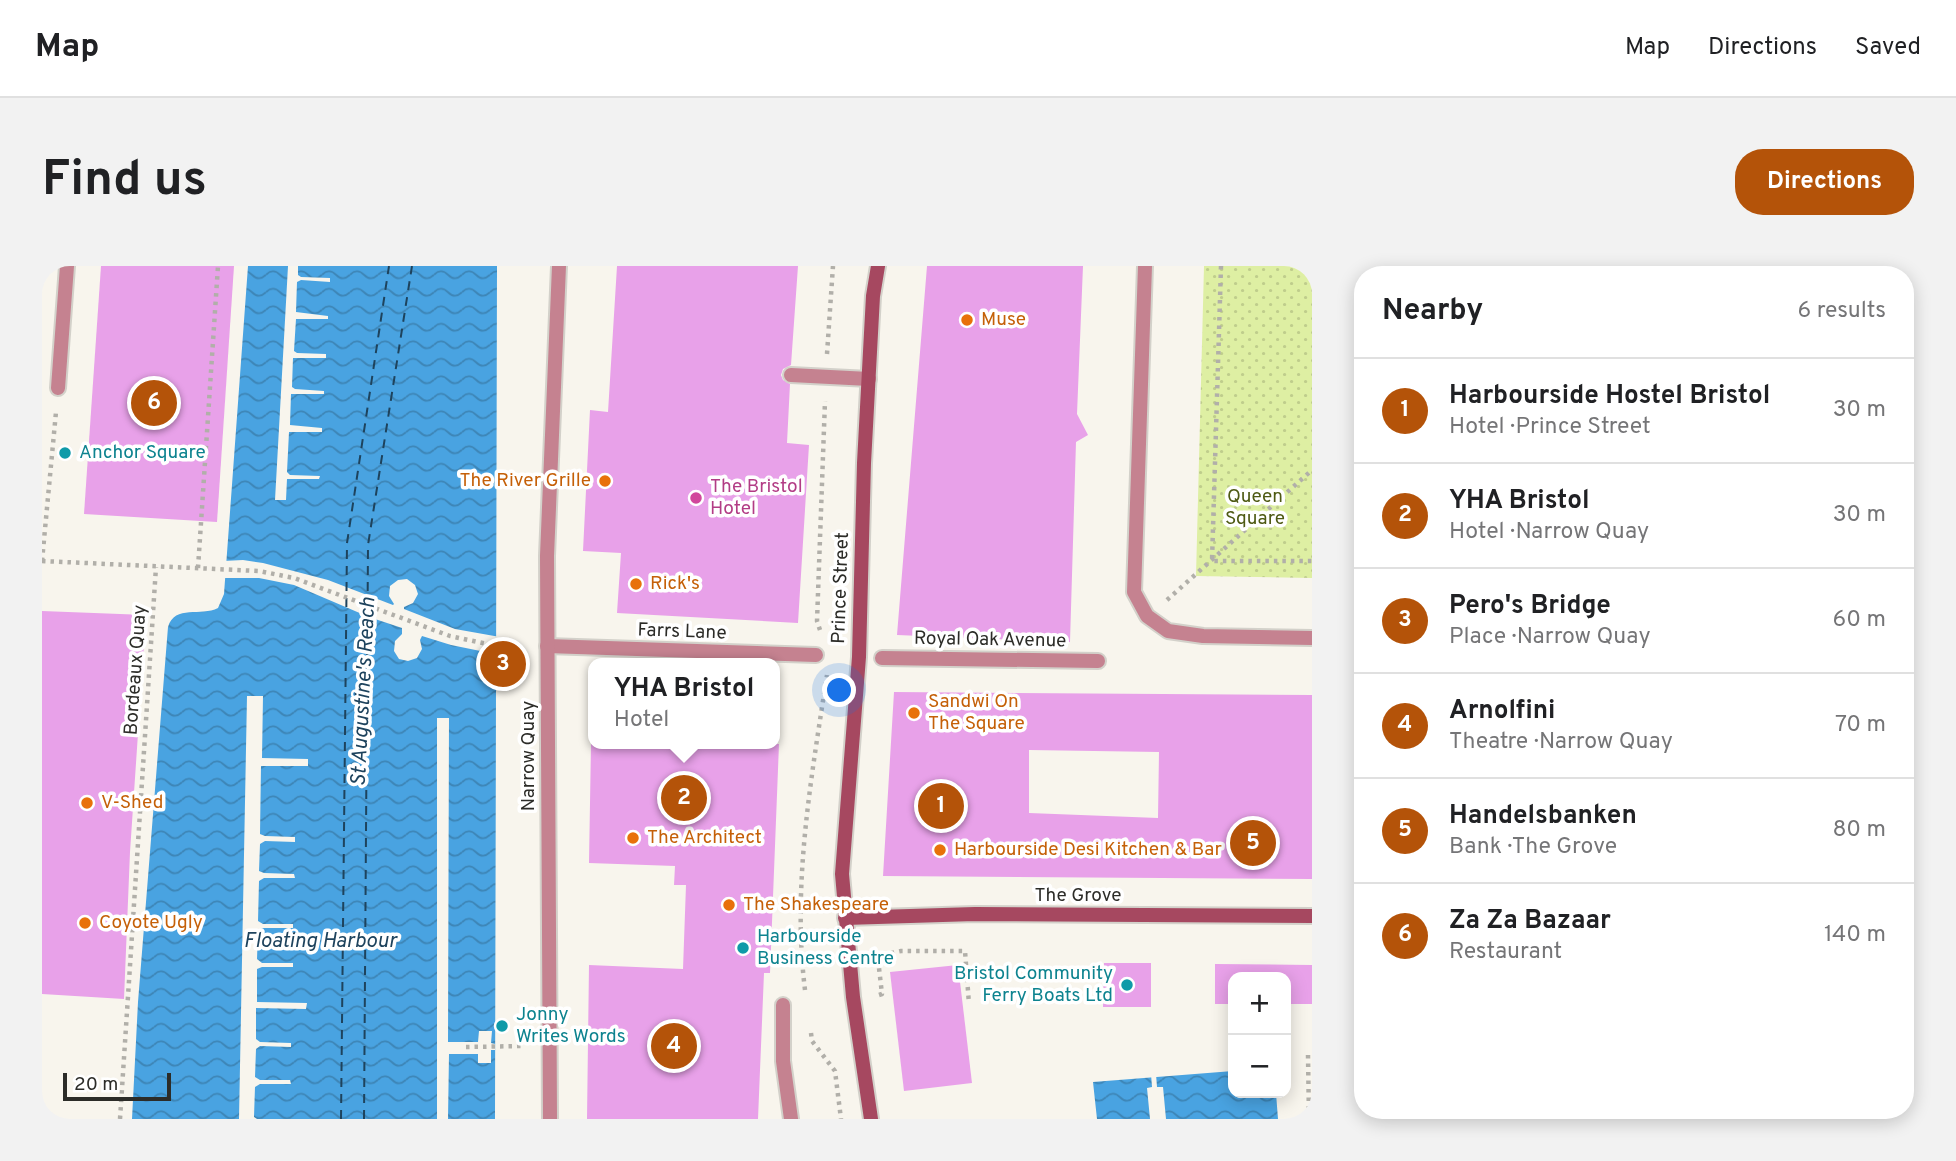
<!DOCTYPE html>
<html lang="en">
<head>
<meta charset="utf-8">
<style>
	:root { --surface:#fff; --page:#f2f2f2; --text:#202124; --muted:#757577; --line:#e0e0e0; --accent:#b45309 }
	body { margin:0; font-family:Overpass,sans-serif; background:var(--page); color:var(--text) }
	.controls { position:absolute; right:21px; bottom:21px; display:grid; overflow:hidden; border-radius:14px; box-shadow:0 4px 18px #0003 }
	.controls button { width:63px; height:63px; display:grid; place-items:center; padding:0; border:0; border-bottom:2px solid var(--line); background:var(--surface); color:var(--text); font:35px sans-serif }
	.scale { position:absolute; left:21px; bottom:18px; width:108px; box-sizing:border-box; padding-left:7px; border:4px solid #2c2c28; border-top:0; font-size:19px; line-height:24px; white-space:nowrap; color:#2c2c28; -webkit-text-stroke:5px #fff; paint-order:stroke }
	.you { position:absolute; left:798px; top:425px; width:24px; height:24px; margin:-18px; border:5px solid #fff; border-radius:50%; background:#1a73e8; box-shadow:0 0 0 10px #1a73e833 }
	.badge { display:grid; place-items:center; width:46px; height:46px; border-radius:50%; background:var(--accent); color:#fff; font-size:23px; font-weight:700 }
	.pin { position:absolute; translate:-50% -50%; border:4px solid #fff; box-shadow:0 2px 7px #0006 }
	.popup { position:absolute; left:546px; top:392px; width:192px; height:91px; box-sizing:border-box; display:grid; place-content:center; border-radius:14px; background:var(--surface); filter:drop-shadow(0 2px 5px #0005); font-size:23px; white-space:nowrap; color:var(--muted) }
	.popup b { font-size:26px; color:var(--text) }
	.popup::after { content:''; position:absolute; left:50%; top:100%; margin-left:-14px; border:14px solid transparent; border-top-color:var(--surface) }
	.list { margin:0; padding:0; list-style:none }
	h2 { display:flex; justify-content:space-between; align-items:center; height:91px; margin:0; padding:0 28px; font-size:30px }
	h2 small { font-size:23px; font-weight:400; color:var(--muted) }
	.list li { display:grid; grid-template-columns:46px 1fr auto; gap:21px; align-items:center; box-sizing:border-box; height:105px; padding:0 28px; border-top:2px solid var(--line) }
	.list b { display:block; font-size:26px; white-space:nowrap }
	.list p { margin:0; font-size:23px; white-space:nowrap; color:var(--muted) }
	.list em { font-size:23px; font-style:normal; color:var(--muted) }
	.map { position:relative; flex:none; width:1270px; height:853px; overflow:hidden; border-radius:28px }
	header { display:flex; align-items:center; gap:42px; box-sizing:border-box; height:98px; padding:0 35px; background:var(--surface); border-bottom:2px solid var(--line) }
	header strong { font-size:33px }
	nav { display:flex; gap:38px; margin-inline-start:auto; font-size:24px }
	.intro { display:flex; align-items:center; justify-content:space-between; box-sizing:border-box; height:168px; padding:0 42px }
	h1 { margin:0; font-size:49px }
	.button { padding:18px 32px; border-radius:28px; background:var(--accent); color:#fff; font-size:24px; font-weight:700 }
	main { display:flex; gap:42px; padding:0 42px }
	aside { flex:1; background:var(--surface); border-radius:28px; box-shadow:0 4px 18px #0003 }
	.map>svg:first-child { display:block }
</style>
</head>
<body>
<header>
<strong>Map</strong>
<nav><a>Map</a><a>Directions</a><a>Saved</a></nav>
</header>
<div class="intro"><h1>Find us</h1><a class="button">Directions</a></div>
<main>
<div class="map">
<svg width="1270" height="853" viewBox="0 0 1270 853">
	<defs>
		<pattern id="green-dots" width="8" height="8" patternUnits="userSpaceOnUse" patternTransform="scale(1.75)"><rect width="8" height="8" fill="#deefa3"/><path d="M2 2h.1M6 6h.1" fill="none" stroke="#bfcd8c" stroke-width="1.8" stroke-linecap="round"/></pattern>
		<pattern id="water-waves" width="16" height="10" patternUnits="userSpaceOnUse" patternTransform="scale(1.75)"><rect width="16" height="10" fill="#49a3e1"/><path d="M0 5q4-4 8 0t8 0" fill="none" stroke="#3d85b6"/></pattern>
	</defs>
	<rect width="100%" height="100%" fill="#f8f5ed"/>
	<polygon fill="url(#green-dots)" points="1162,0 1270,0 1270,312 1154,310"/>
	<g fill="url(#water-waves)">
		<path d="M206 0H455L453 853H90L96 736 126 361C133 338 159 351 176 342L182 328Z"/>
		<polygon points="1191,805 1191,827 1234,827 1236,853 1055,853 1051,816"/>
	</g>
	<g fill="#f8f5ed">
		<polygon points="246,0 256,0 256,9 259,11 288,12 288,16 259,14 255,16 254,46 286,50 286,53 254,53 252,85 255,87 284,88 284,92 251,92 250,121 253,123 282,125 282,128 249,128 248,159 280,162 280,166 247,166 245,206 248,209 278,210 277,213 245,213 244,234 233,234"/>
		<polygon points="201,294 221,297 286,314 351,339 352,338 347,330 348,320 356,314 365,313 373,319 376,328 371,337 362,341 362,343 413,363 458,371 458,389 409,379 380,370 378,374 380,383 375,392 366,395 357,393 352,385 353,375 360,368 360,362 327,351 252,319 217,312 180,312 181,295"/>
		<polygon points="205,430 221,430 220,492 266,493 266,500 219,500 218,568 223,570 253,571 253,576 223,575 218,578 217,605 222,607 252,608 253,612 222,612 217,615 216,655 221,658 251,658 251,662 221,662 216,664 215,693 220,697 251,697 251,701 220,701 215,703 215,736 265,737 264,743 214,742 214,773 218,776 249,777 249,781 218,780 214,783 213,811 218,814 248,814 249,818 218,818 213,821 212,851 215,853 197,853"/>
		<polygon points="395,452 407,452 406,776 436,776 437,765 450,765 449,777 453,778 453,784 449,784 449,797 436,797 436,788 407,788 406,853 395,853"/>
		<polygon points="1109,808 1114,808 1115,821 1121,821 1124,853 1108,853 1105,822 1110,821"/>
	</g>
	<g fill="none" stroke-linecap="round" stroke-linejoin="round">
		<g stroke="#1e435d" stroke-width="2" stroke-dasharray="9 7" stroke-linecap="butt">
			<polyline points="299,853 305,277 347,0"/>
			<polyline points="322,853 326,279 370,0"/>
		</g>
	</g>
	<g fill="#e8a1e9" fill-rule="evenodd">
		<polygon points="59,0 192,0 175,256 42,248"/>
		<polygon points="575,0 756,0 749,99 741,103 739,109 741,114 748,118 745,177 767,179 756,357 575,347 579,287 541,285 548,144 566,146"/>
		<polygon points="885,0 1041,0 1035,148 1046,169 1034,176 1028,376 855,369"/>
		<polygon points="0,345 104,349 88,586 82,733 0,728"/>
		<path d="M852 426 1270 429V613L841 610ZM987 484 1117 486 1116 552 987 547Z"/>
		<polygon points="549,478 737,478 728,707 722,707 716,853 545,853 547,699 641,703 644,619 632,619 633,600 547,597"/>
		<polygon points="1062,697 1109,697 1109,741 1061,741"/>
		<polygon points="1173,698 1270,699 1270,738 1244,738 1244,711 1191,711 1191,738 1173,738"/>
		<polygon points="916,699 930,817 862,825 848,706"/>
	</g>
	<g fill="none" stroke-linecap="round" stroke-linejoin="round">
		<defs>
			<g id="lane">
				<polyline points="749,109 827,113"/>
				<polyline points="16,122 25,0"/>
			</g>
			<g id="street">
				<polyline points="1103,0 1092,326 1105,350 1126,365 1161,370 1270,372"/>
				<polyline points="505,380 774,389"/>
				<polyline points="840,392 1056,395"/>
				<polyline points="741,739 741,795 749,853"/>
				<polyline points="508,853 505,290 517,0"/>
			</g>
			<g id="secondary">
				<polyline points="803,652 933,648 1270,650"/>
				<polyline points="829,853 811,731 800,608 817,391 822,197 831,30 836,0"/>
			</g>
		</defs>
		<use href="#lane" stroke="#d3d1ca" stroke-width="18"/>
		<use href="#street" stroke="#d3d1ca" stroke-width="18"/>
		<use href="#secondary" stroke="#d3d1ca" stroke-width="18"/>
		<g stroke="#b1afa9" stroke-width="4.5" stroke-dasharray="3.5 5" stroke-linecap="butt">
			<polyline points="1179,0 1170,295 1270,295"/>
			<polyline points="785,88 791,0"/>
			<polyline points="0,295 217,305 252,312 408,370 459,381 480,381"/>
			<polyline points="0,295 14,146"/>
			<polyline points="156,302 176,0"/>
			<polyline points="1125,334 1270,204"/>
			<polyline points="778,364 775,355 783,135"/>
			<path d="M763 724C750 619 769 513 785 409"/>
			<polyline points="837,729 840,728 837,702 841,689 859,685 923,685 927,738"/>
			<polyline points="769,767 770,775 793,805 799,853"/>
			<polyline points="424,781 482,780"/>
			<polyline points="1266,789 1267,853"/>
			<polyline points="78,853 114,301"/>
		</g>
		<use href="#lane" stroke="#c58290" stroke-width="14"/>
		<use href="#street" stroke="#c58290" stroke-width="14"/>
		<use href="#secondary" stroke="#a64860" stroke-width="14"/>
	</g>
	<g fill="#e8710a" stroke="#fff" stroke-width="2.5">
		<circle cx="925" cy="54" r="7"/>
		<circle cx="563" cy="215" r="7"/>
		<circle cx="594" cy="318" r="7"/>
		<circle cx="872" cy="447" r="7"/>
		<circle cx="45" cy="537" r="7"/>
		<circle cx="591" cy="572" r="7"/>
		<circle cx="898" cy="584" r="7"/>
		<circle cx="687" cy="639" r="7"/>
		<circle cx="43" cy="657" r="7"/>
	</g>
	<g fill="#0f9aa8" stroke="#fff" stroke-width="2.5">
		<circle cx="23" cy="187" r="7"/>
		<circle cx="701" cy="682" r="7"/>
		<circle cx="1085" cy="719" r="7"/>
		<circle cx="460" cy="760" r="7"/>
	</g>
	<circle fill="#d1479c" stroke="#fff" stroke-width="2.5" cx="654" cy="232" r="7"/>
	<g text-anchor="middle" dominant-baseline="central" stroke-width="7" stroke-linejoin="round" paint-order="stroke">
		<g font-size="19" fill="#c56008" stroke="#fff" text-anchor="start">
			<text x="939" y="54">Muse</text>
			<text x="549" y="215" text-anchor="end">The River Grille</text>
			<text x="608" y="318">Rick's</text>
			<text x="886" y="436">Sandwi On<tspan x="886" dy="22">The Square</tspan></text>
			<text x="59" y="537">V-Shed</text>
			<text x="605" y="572">The Architect</text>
			<text x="912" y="584">Harbourside Desi Kitchen &amp; Bar</text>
			<text x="701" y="639">The Shakespeare</text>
			<text x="57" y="657">Coyote Ugly</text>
		</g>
		<g font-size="19" fill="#0d838f" stroke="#fff" text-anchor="start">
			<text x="37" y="187">Anchor Square</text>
			<text x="715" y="671">Harbourside<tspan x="715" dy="22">Business Centre</tspan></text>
			<text x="1071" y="708" text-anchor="end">Bristol Community<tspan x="1071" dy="22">Ferry Boats Ltd</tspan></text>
			<text x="474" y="749">Jonny<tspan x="474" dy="22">Writes Words</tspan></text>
		</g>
		<g font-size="19" fill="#b23c85" stroke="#fff" text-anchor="start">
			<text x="668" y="221">The Bristol<tspan x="668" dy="22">Hotel</tspan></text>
		</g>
		<g font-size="19" fill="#4e5a13" stroke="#fff">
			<text x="1213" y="231">Queen<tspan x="1213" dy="22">Square</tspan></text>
		</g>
		<g font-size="19" fill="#2c2c28" stroke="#fff">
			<text transform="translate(799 322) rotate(-88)">Prince Street</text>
			<text transform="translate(640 366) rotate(2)">Farrs Lane</text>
			<text transform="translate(948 374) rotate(1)">Royal Oak Avenue</text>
			<text transform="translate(94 404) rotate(-86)">Bordeaux Quay</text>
			<text transform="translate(487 490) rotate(-90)">Narrow Quay</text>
			<text x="1036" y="630">The Grove</text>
		</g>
		<g font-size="21" font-style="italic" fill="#1e435d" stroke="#fff">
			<text transform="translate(322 426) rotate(-87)">St Augustine's Reach</text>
			<text x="278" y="675">Floating Harbour</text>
		</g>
	</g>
</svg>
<div class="controls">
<button>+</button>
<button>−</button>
</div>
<div class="scale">20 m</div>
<div class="you"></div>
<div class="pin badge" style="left:899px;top:540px">1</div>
<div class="pin badge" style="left:642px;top:532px">2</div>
<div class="popup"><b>YHA Bristol</b>Hotel</div>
<div class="pin badge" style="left:461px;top:398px">3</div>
<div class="pin badge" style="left:632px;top:780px">4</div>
<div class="pin badge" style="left:1211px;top:577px">5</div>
<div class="pin badge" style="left:112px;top:137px">6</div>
</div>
<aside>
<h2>Nearby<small>6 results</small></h2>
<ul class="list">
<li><span class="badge">1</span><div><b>Harbourside Hostel Bristol</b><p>Hotel · Prince Street</p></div><em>30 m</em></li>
<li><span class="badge">2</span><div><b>YHA Bristol</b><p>Hotel · Narrow Quay</p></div><em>30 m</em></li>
<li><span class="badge">3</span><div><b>Pero's Bridge</b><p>Place · Narrow Quay</p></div><em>60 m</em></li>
<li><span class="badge">4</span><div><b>Arnolfini</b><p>Theatre · Narrow Quay</p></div><em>70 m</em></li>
<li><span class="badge">5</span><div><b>Handelsbanken</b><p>Bank · The Grove</p></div><em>80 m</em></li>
<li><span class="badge">6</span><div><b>Za Za Bazaar</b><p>Restaurant</p></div><em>140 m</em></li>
</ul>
</aside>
</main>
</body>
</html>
